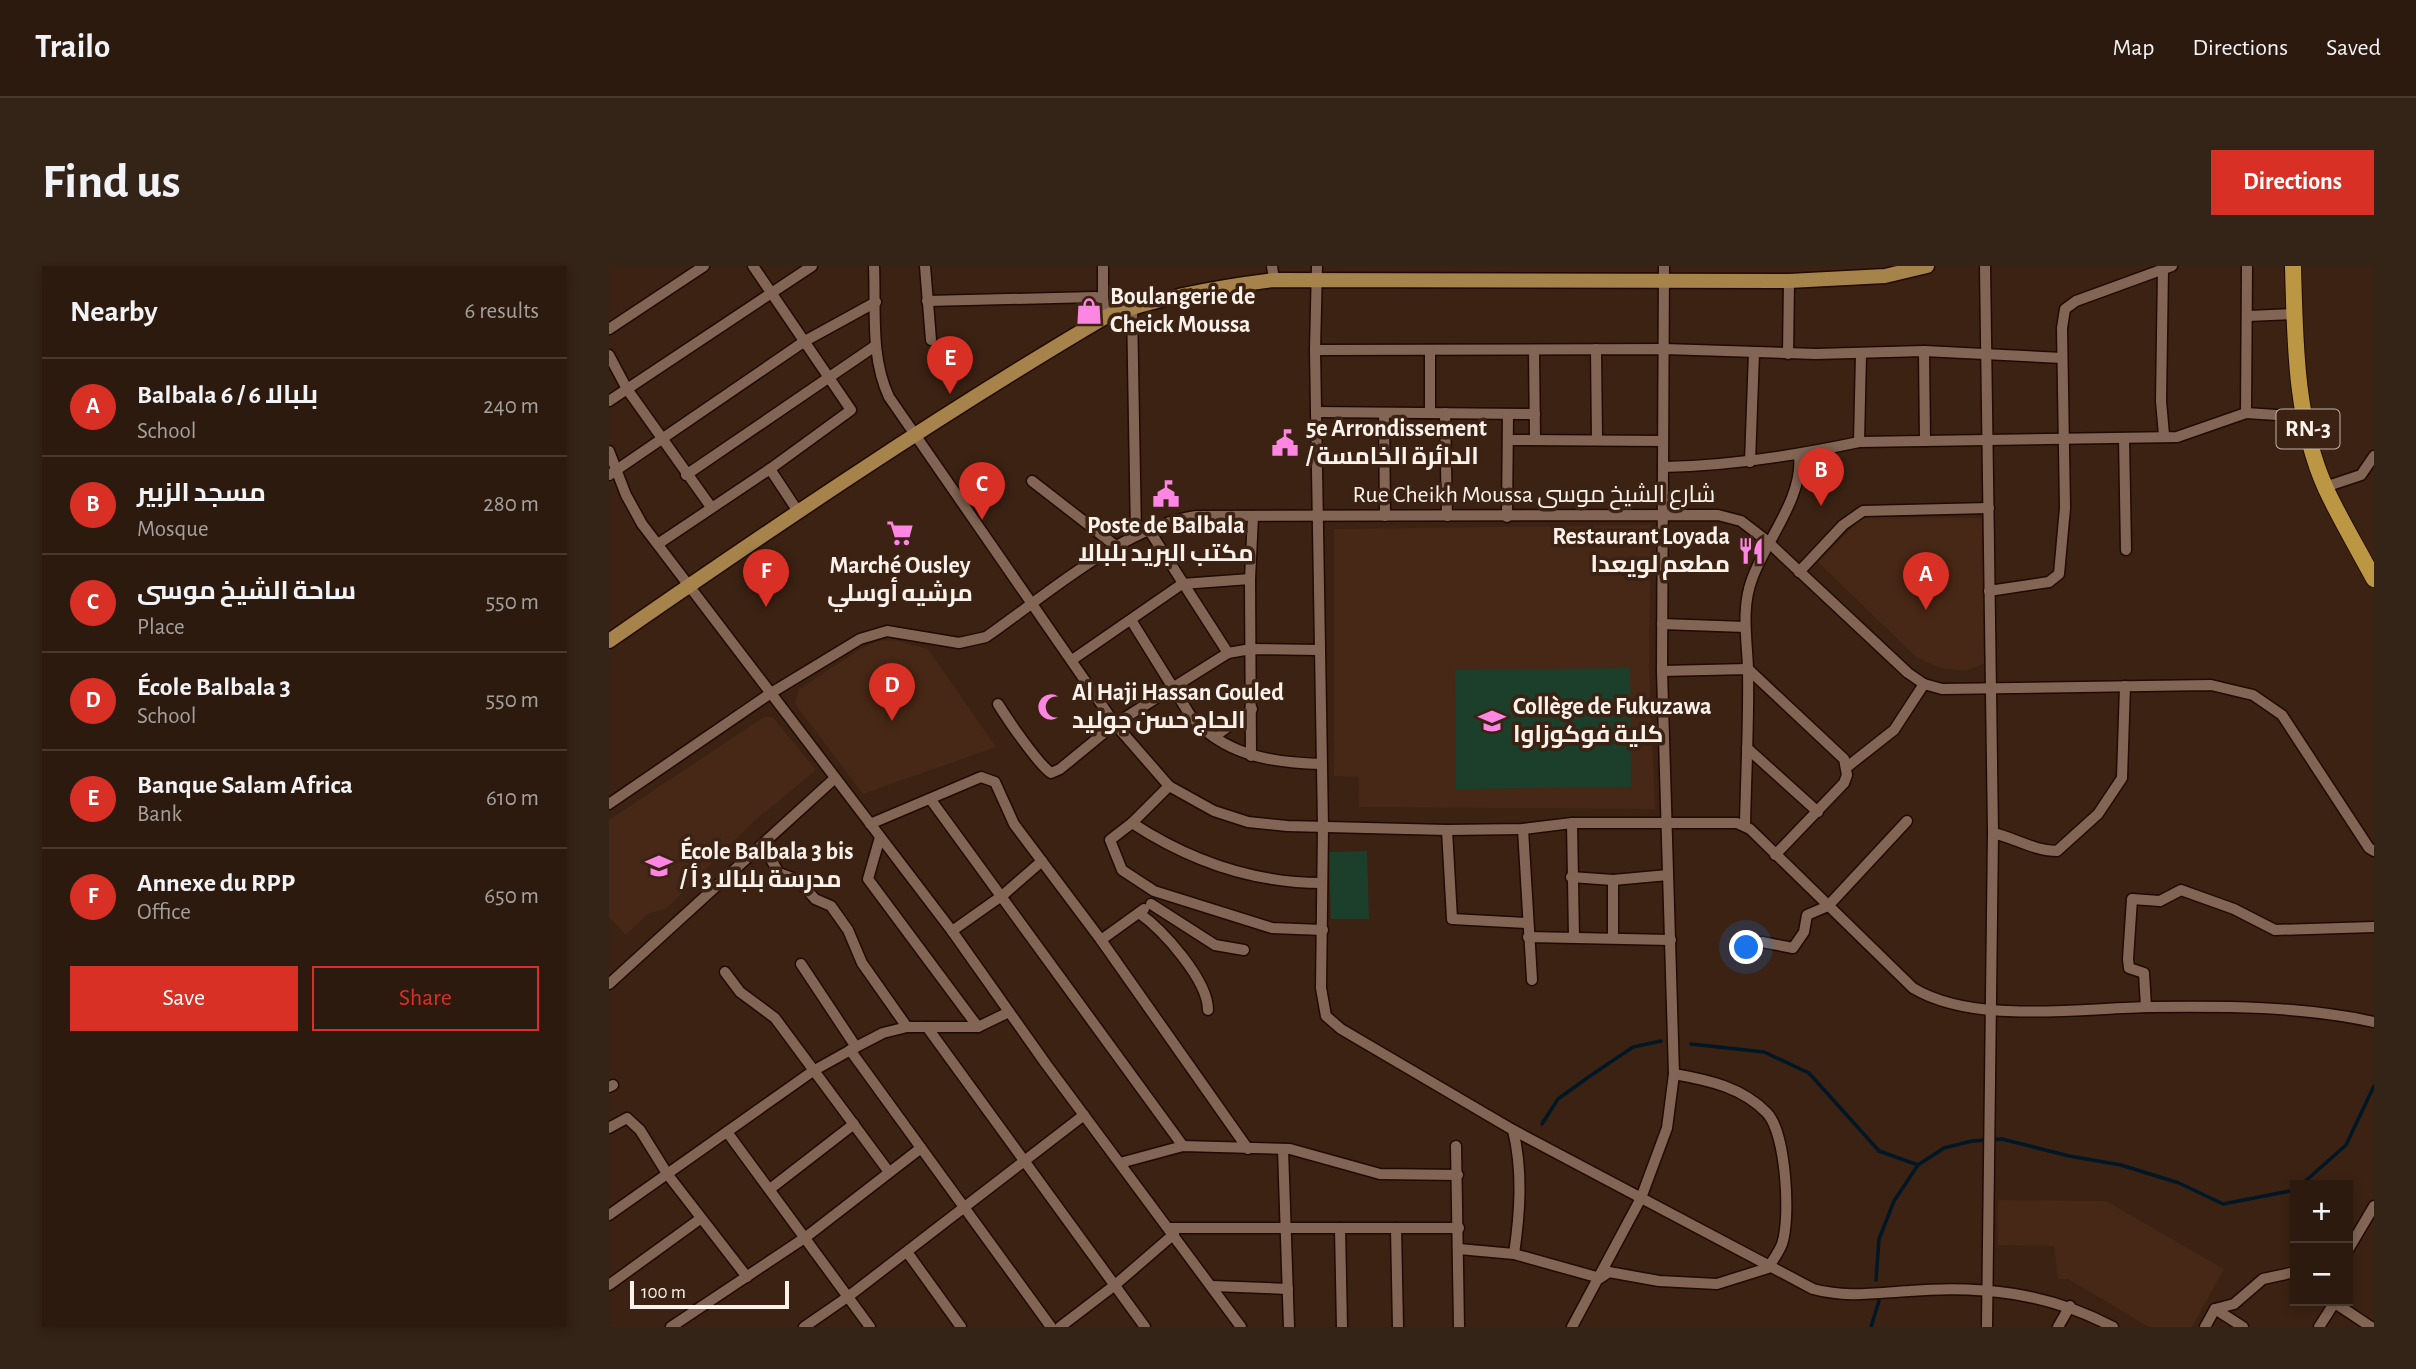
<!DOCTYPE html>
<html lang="en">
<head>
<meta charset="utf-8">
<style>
	:root { --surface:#2c1a0e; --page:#342317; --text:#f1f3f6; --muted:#a6a19e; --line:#48382e; --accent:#d93025 }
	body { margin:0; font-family:"Alegreya Sans",Cairo,sans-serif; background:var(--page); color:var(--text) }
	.controls { position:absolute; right:21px; bottom:21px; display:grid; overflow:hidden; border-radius:0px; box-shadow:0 4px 10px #0003 }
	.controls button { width:63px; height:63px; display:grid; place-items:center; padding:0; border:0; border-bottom:2px solid var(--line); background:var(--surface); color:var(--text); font:35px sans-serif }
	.scale { position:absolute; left:21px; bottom:18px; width:159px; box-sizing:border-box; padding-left:7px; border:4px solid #fcf2ec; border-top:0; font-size:19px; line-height:24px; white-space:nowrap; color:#fcf2ec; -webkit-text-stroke:5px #3b2213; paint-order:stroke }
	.you { position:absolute; left:1138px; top:682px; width:24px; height:24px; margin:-18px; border:5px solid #fff; border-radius:50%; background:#1a73e8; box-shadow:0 0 0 10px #1a73e833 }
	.badge { display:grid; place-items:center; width:46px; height:46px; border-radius:50%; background:var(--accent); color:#fff; font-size:23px; font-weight:700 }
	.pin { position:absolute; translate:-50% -58px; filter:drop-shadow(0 2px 4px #0008) }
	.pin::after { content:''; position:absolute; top:37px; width:24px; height:21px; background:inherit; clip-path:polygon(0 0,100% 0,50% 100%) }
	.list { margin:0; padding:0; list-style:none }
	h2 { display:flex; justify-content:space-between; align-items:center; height:91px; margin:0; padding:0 28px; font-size:30px }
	h2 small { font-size:23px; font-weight:400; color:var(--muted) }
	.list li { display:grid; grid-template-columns:46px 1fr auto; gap:21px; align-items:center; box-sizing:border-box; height:98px; padding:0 28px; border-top:2px solid var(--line) }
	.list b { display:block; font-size:26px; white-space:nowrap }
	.list p { margin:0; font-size:23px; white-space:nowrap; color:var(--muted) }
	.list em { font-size:23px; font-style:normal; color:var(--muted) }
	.actions { display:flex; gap:14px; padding:21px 28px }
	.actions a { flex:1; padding:16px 0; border:2px solid var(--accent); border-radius:0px; text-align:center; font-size:24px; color:var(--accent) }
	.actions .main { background:var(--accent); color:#fff }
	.map { position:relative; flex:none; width:1765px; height:1061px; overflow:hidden; border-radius:0px }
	header { display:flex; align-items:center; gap:42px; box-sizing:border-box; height:98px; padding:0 35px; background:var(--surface); border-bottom:2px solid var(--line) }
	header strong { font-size:33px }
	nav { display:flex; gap:38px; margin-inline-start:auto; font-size:24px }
	.intro { display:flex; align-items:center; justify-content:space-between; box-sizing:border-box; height:168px; padding:0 42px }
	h1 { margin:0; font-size:49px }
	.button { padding:18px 32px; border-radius:0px; background:var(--accent); color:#fff; font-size:24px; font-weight:700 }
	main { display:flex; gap:42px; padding:0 42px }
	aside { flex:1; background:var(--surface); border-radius:0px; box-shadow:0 4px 10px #0003 }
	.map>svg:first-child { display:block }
</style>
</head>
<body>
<header>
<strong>Trailo</strong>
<nav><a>Map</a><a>Directions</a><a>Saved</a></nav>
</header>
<div class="intro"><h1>Find us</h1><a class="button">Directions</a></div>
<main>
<aside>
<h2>Nearby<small>6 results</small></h2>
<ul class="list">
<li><span class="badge">A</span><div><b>Balbala 6 / بلبالا 6</b><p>School</p></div><em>240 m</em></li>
<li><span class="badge">B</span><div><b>مسجد الزبير</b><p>Mosque</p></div><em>280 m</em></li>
<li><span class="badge">C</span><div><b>ساحة الشيخ موسى</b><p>Place</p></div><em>550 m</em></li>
<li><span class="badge">D</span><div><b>École Balbala 3</b><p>School</p></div><em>550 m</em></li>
<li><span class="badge">E</span><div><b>Banque Salam Africa</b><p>Bank</p></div><em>610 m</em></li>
<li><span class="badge">F</span><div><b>Annexe du RPP</b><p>Office</p></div><em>650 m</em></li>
</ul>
<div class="actions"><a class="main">Save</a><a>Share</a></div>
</aside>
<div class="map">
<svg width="1765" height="1061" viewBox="0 0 1765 1061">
	<rect width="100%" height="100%" fill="#3b2213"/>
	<g fill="#472715">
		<polygon points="1254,251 1373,252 1376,397 1357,405 1331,402 1307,391 1209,296"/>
		<polygon points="1042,259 1040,401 1046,543 750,541 749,511 725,510 725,263"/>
		<polygon points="285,374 319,383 387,481 254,528 186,438 189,424 253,382 268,375"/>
		<polygon points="155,451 164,451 207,504 143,557 57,643 40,647 17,669 0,651 0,554"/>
		<polygon points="1389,934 1497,935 1615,1003 1583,1061 1540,1061 1459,1013 1449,1013 1445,980 1389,979"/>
	</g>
	<g fill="#1c3f2b">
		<polygon points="1021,402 1022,521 847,523 846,404"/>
		<polygon points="758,585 760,653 722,653 720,586"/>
	</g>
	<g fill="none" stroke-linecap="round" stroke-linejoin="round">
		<g stroke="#001725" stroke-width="3.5">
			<polyline points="1082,778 1155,786 1200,807 1270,885 1309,899"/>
			<polyline points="933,858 949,833 981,810 1024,781 1052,775"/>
			<polyline points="1692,919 1737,879 1765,820"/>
			<polyline points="1267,1014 1270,973 1285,935 1309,899 1335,882 1363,875 1393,873 1460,890 1512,899 1570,917 1614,938 1686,924"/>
			<polyline points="1262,1061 1270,1035"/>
		</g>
		<defs>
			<g id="minor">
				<path d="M265 0C267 44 261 91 280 131L506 458 560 520 605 545 639 556 678 560 838 564 914 563 963 557H1128L1141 563 1304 722C1365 759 1471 742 1541 741 1616 740 1691 740 1765 756"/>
				<polyline points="316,0 322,74"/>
				<polyline points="494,0 494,32"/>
				<polyline points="663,0 665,14"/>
				<path d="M708 0 706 84 714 561 712 722 717 750 732 763 904 864 1204 1023C1238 1032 1266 1027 1300 1025 1373 1019 1439 1027 1504 1061"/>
				<polyline points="1376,0 1384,567 1378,1061"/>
				<polyline points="1554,3 1552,135 1555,169"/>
				<polyline points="318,35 486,31 494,32 498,50"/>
				<polyline points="523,41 527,269"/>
				<polyline points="1639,50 1685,48"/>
				<polyline points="0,63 95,0"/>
				<polyline points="987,83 988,174"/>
				<polyline points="706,84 1055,83 1207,88 1315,85 1453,92"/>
				<polyline points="821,84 821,147"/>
				<polyline points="925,84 926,174"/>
				<polyline points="1315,85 1316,175"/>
				<polyline points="1179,88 1180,15"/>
				<polyline points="0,89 18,123 102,241"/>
				<polyline points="0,135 203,0"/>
				<polyline points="707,146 926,148"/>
				<polyline points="775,147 776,250"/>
				<polyline points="836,147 838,250"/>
				<polyline points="1637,147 1638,0"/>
				<polyline points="1515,172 1517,284"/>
				<polyline points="899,174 1054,175"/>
				<polyline points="1250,176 1252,88"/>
				<polyline points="0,185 17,229 33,258 343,665 437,798 632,1061"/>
				<polyline points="1141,196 1145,87"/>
				<path d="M1054 201C1121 200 1184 190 1250 176L1568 171 1637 147 1697 151"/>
				<polyline points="161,203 188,244"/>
				<polyline points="0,209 196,75 267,36"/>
				<polyline points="77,209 266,80"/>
				<polyline points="423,215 508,281"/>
				<polyline points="1716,221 1752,209 1765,190"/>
				<polyline points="898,251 899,148"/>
				<polyline points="540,264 619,387"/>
				<polyline points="49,278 161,203 242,144 144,0"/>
				<polyline points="1190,306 1234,259 1254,245 1380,242"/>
				<polyline points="1380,325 1440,316 1450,308 1456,242 1453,62 1456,43 1467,35 1563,0"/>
				<path d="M522 354 581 449C614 489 663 497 712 498"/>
				<polyline points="1053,358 1136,361"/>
				<polyline points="463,394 573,318 641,313"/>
				<polyline points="1053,405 1139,403 1235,493 1238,509 1235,517 1166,589"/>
				<path d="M389 438C399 454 429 498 442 507L451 503 506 458 619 387 642 383 710 384"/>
				<polyline points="605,471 643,443"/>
				<polyline points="1138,482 1209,546"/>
				<polyline points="642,490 641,313 644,250"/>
				<polyline points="1238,501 1285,464 1315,418"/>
				<path d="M560 520 523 557C581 595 644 617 713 617"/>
				<polyline points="322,534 574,880"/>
				<path d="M0 538 162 427 251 373 278 365 350 377 377 371C436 330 515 260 587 250L1109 249 1132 255 1158 275 1299 407 1315 418 1333 423 1602 419 1644 429 1673 449 1760 582 1765 585"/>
				<polyline points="523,557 501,574 513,604 545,625 663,662 714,664"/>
				<polyline points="963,557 965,671"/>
				<polyline points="261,558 372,511 386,516 405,558 492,674 639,883"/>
				<path d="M1136 559C1137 507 1140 455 1139 403 1138 372 1132 343 1143 313 1157 274 1195 231 1190 189"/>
				<polyline points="914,563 923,714"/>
				<polyline points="838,564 843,653 918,657"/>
				<path d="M1384 567C1406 572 1426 585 1448 585L1489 548 1513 512 1516 420"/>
				<polyline points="271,571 259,613 369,761"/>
				<polyline points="153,578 170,607 189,614 206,633 222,640 239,664 253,697 298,761"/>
				<polyline points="962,611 1004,614 1059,609"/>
				<polyline points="1004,614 1004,672"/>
				<polyline points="542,638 606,679 635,684"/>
				<path d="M530 647C554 664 599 714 599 744"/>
				<polyline points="343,665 394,629 433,595"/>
				<polyline points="919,671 1062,674"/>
				<polyline points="492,674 535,643"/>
				<polyline points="1153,676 1184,682 1195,666 1198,649 1219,640 1298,555"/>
				<polyline points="192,698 247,781"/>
				<polyline points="116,706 131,726 166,752 280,906"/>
				<polyline points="0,718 225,513"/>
				<polyline points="1537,741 1535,707 1520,702 1519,693 1523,633 1551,635 1572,624 1625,643 1666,664 1765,661"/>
				<polyline points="318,761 536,1061"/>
				<polyline points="241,784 442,1061"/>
				<polyline points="0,821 4,819"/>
				<polyline points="0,862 18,852 31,864 59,909 138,1011"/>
				<path d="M904 864C914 905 911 947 905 988"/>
				<polyline points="118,866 261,1061"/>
				<polyline points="847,880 850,1061"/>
				<polyline points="674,883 680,1061"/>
				<polyline points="511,897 574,880 681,883 771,908 849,909"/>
				<polyline points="161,923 245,858"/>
				<polyline points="0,949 204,805 247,781 274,767 298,761 369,761 400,746"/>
				<polyline points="561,962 850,962"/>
				<polyline points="731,962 733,1061"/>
				<polyline points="787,962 789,1061"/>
				<path d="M850 983 905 988 991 1012 1000 1006 1050 1015 1108 1018 1159 1002C1164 994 1170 986 1173 978 1182 952 1177 867 1158 847 1133 821 1099 814 1065 808"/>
				<polyline points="1739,984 1765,940"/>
				<polyline points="298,986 352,1061"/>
				<polyline points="0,1019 91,953"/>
				<polyline points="603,1020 679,1023"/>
				<polyline points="1723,1035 1762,1061"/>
				<polyline points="1606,1043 1634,1061"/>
				<polyline points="62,1061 197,971 312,882"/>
				<polyline points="195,1061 240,1030 475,849"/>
				<polyline points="451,1061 506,1019 565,968"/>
				<polyline points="963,1061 1032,932 1058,862 1065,808 1053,405 1055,0"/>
				<polyline points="1449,1061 1461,1040"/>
				<polyline points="1596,1061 1606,1043 1625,1038 1654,1013 1686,1006"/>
				<polyline points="1710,1061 1726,1036"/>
			</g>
			<path id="major" d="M0 375C163 262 327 151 498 50 552 31 608 21 665 14L1180 15 1276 10 1318 0"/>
			<path id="highway" d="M1684 0C1686 72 1686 155 1717 223 1731 253 1749 283 1765 313"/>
		</defs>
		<use href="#minor" stroke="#210a01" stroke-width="13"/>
		<use href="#major" stroke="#210a01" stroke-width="17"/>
		<use href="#highway" stroke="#210a01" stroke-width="18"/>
		<use href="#minor" stroke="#826555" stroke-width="10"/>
		<use href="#major" stroke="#a5834a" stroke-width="14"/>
		<use href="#highway" stroke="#bc9743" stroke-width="16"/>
	</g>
	<defs>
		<symbol id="shop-bare" viewBox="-9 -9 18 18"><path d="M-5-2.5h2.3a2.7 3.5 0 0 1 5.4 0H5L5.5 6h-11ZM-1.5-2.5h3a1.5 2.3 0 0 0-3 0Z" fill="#fd86e2" stroke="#3b2213" stroke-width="2.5" paint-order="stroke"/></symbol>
		<symbol id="civic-bare" viewBox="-9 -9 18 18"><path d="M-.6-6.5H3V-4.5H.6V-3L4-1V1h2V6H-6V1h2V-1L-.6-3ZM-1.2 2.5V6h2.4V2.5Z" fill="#fd86e2" stroke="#3b2213" stroke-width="2.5" paint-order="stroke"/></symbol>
		<symbol id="supermarket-bare" viewBox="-9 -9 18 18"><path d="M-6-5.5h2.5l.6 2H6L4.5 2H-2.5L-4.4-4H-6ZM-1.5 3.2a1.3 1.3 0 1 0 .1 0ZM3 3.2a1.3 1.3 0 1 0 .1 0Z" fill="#fd86e2" stroke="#3b2213" stroke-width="2.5" paint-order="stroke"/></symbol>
		<symbol id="restaurant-bare" viewBox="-9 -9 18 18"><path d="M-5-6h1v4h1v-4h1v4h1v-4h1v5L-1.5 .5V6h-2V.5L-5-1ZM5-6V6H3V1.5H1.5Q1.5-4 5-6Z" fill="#fd86e2" stroke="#3b2213" stroke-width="2.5" paint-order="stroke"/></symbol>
		<symbol id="mosque-bare" viewBox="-9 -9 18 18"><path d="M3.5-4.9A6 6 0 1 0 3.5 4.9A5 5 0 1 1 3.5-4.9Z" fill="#fd86e2" stroke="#3b2213" stroke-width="2.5" paint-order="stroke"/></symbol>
		<symbol id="school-bare" viewBox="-9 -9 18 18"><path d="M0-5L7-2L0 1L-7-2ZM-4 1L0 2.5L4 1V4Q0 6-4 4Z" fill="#fd86e2" stroke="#3b2213" stroke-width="2.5" paint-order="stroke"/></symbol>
	</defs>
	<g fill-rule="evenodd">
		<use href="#shop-bare" x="461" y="26" width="38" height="38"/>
		<use href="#civic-bare" x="657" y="158" width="38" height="38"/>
		<use href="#civic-bare" x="538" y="209" width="38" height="38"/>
		<use href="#supermarket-bare" x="272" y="248" width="38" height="38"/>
		<use href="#restaurant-bare" x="1123" y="266" width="38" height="38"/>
		<use href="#mosque-bare" x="423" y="422" width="38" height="38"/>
		<use href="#school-bare" x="864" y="436" width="38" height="38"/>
		<use href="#school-bare" x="31" y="581" width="38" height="38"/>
	</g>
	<g text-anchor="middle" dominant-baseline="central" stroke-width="7" stroke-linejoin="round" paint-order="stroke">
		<rect fill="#3b2213" stroke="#c2b4ab" stroke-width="2" x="1667.5" y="143.5" width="63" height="39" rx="5"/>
		<g font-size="23" font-weight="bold" fill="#fcf2ec">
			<text x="1699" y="163">RN-3</text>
		</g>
		<g font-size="24" font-weight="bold" fill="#fcf2ec" stroke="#3b2213" text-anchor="start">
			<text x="501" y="31">Boulangerie de<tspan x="501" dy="28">Cheick Moussa</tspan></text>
			<text x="697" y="163">5e Arrondissement<tspan x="697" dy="28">/ الدائرة الخامسة</tspan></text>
			<text x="557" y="260" text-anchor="middle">Poste de Balbala<tspan x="557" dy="28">مكتب البريد بلبالا</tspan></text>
			<text x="1121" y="271" text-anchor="end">Restaurant Loyada<tspan x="1121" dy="28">مطعم لويعدا</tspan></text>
			<text x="291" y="300" text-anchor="middle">Marché Ousley<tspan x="291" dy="28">مرشيه أوسلي</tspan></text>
			<text x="463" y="427">Al Haji Hassan Gouled<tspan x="463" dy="28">الحاج حسن جوليد</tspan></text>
			<text x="904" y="441">Collège de Fukuzawa<tspan x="904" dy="28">كلية فوكوزاوا</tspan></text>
			<text x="71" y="586">École Balbala 3 bis<tspan x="71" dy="28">/ مدرسة بلبالا 3 أ</tspan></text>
		</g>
		<g font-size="24" fill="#fcf2ec" stroke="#3b2213">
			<text x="925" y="229">Rue Cheikh Moussa شارع الشيخ موسى</text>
		</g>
	</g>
</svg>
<div class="controls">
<button>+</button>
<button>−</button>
</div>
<div class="scale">100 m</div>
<div class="you"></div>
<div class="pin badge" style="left:1317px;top:344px">A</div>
<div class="pin badge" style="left:1212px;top:240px">B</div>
<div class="pin badge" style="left:373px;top:254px">C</div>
<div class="pin badge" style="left:283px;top:455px">D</div>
<div class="pin badge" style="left:341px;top:128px">E</div>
<div class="pin badge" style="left:157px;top:341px">F</div>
</div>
</main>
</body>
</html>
